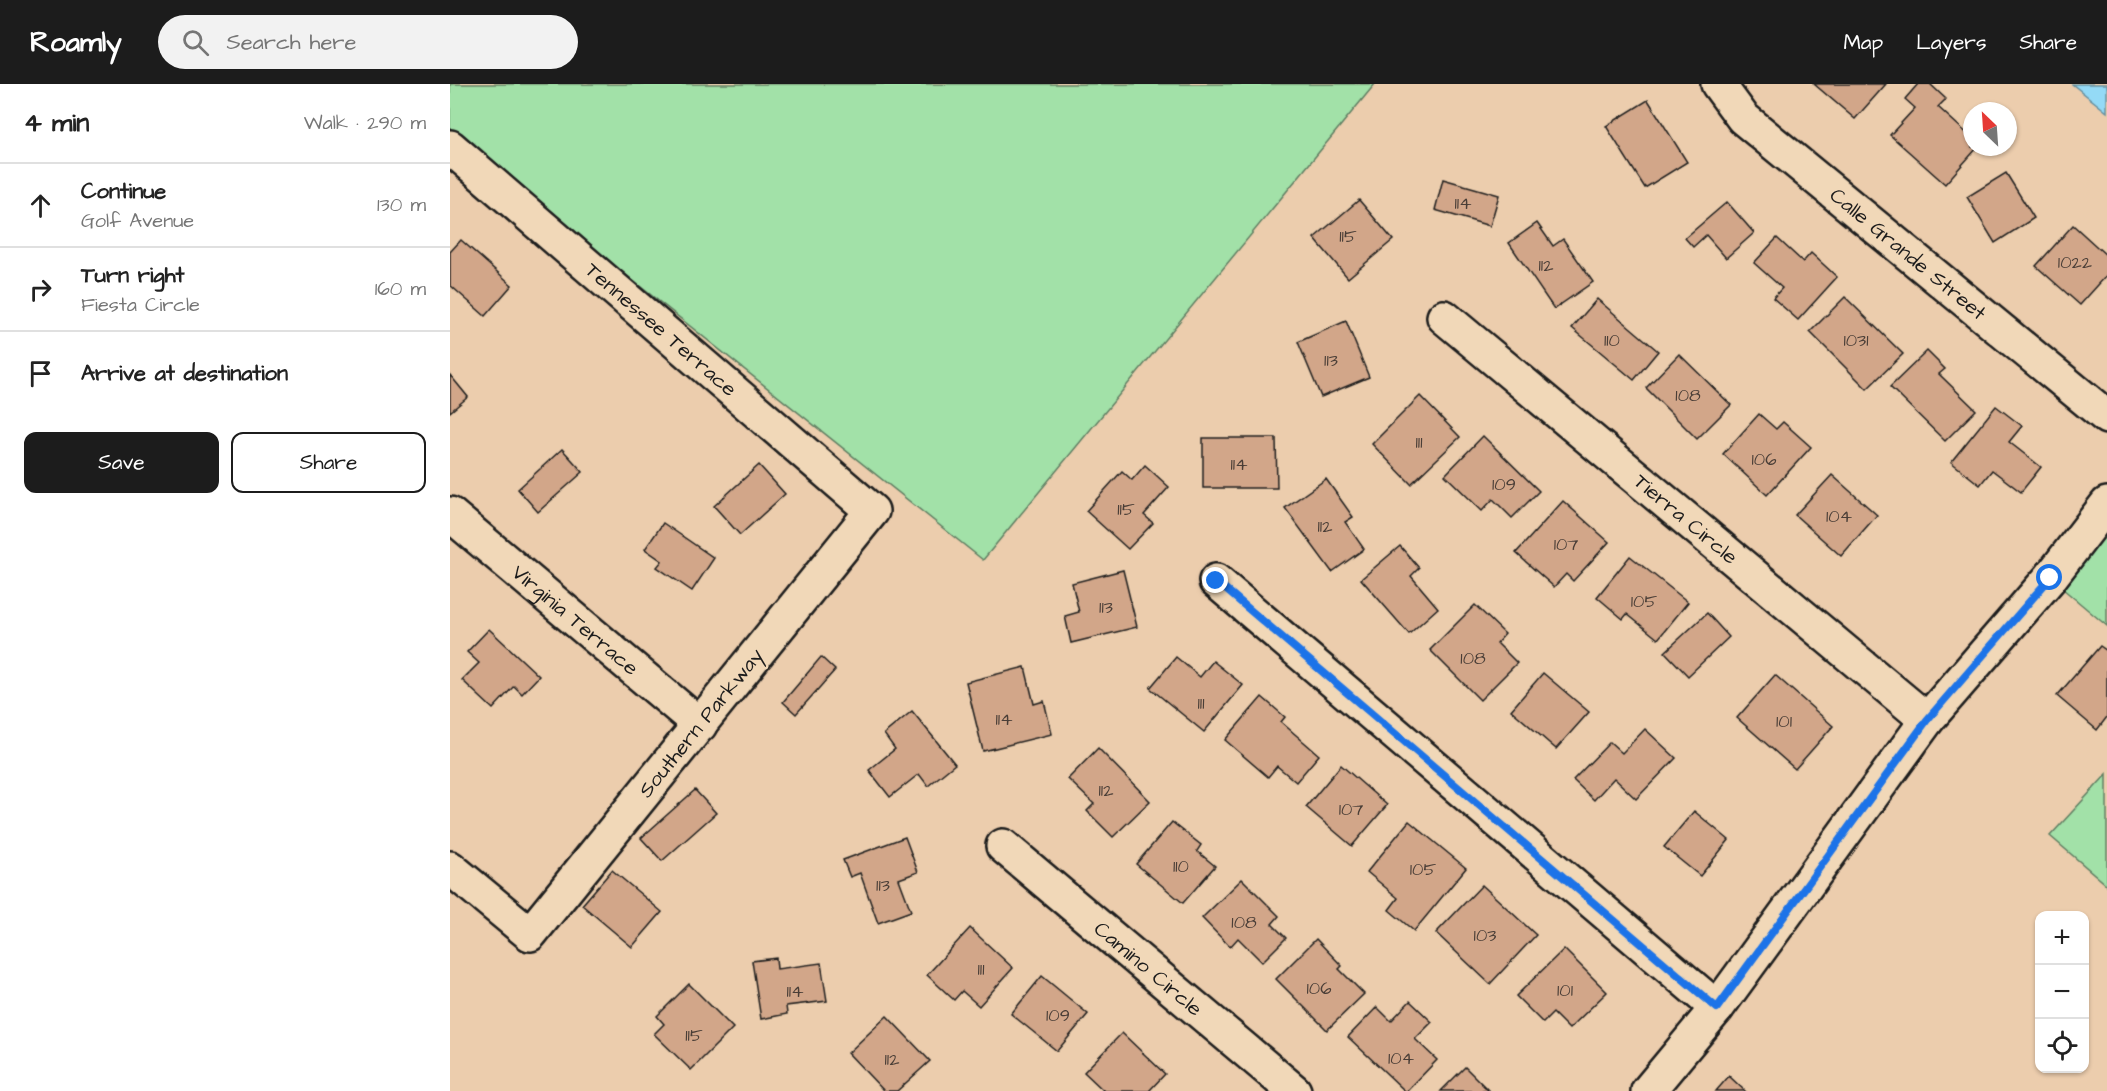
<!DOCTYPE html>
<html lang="en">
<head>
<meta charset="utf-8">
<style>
	:root { --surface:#fff; --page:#f2f2f2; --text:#222; --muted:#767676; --line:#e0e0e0; --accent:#1c1c1c }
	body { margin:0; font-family:"Architects Daughter",sans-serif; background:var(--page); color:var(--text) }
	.controls { position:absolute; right:18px; bottom:18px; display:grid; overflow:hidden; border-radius:12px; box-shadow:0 2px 4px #0004 }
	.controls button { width:54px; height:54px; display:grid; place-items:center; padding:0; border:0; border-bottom:2px solid var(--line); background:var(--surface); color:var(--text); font:30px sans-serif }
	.compass { position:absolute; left:1513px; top:18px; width:54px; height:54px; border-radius:50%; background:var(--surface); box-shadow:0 2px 4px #0004; rotate:335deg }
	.stop { position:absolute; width:18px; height:18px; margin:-14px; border:4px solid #1a73e8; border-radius:50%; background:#fff }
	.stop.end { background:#1a73e8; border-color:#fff; box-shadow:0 2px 6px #0008 }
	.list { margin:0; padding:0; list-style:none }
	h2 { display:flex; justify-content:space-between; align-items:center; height:78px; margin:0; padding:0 24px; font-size:26px }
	h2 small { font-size:20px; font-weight:400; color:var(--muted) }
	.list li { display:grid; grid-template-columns:39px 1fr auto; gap:18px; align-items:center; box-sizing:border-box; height:84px; padding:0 24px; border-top:2px solid var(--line) }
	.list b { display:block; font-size:22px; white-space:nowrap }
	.list p { margin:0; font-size:20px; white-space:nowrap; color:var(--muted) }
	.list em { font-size:20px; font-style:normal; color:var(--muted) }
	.actions { display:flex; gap:12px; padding:18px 24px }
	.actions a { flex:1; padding:14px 0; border:2px solid var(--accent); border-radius:12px; text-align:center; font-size:21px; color:var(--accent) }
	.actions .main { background:var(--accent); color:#fff }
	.icon { flex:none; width:33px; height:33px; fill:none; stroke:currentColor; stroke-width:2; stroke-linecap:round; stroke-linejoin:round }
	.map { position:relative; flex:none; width:1657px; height:1007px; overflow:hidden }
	header { display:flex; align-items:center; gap:36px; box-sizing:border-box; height:84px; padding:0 30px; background:var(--accent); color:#fff }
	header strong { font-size:28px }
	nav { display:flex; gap:33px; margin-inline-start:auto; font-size:21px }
	.search { width:420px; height:54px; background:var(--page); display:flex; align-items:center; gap:15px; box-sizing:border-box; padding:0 21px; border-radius:33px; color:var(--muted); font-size:22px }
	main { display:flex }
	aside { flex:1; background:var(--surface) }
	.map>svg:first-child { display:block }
</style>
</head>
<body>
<header>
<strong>Roamly</strong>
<div class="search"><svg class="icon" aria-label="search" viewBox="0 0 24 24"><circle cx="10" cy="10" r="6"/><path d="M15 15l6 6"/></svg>Search here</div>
<nav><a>Map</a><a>Layers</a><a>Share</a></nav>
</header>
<main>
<aside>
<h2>4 min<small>Walk · 290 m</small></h2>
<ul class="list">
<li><svg class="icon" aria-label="ahead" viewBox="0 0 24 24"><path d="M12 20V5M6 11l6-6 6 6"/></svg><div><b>Continue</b><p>Golf Avenue</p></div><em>130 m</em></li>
<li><svg class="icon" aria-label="right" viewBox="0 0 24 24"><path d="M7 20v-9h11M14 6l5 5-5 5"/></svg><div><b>Turn right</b><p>Fiesta Circle</p></div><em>160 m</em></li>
<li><svg class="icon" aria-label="arrive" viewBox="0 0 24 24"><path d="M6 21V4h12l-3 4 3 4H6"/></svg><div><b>Arrive at destination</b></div></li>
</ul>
<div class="actions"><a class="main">Save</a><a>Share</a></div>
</aside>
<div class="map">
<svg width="1657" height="1007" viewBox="0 0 1657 1007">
	<rect width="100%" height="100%" fill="#eccdad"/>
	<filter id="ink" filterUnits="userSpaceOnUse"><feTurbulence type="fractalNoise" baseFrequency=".0167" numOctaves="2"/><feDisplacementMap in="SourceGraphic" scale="12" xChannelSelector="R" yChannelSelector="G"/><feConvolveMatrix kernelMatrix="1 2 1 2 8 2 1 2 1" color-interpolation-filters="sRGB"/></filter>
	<g filter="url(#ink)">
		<g fill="#a2e1a8" stroke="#5f7e62" stroke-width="1.5">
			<polygon points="0,0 925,0 533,476 102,132 0,44"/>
			<polygon points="1657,420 1657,542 1600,494"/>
			<polygon points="1657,690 1657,801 1600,752"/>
		</g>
		<polygon fill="#94daf6" stroke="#648e9f" stroke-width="1.5" points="1622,0 1657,0 1657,28"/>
		<g fill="#d2a689" stroke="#1c1c1c" stroke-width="1.5">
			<polygon points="1364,0 1436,0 1405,35"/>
			<polygon points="1468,0 1480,0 1496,15 1488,23 1522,54 1522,63 1528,63 1495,100 1440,51 1465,24 1455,15"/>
			<polygon points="1198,16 1237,78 1195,104 1156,42"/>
			<polygon points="1556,89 1584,134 1545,159 1517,113"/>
			<polygon points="993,95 1049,111 1040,142 985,126"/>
			<polygon points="909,116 943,156 898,194 864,154"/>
			<polygon points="1277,118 1304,149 1276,174 1256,151 1243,163 1235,154"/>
			<polygon points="1087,139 1103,162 1113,155 1143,198 1104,225 1059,159"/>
			<polygon points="1623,141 1657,172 1657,191 1630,221 1586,182"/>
			<polygon points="1327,154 1353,178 1361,169 1387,193 1348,236 1323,214 1332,204 1304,179"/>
			<polygon points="11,156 62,201 35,232 0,201 0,168"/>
			<polygon points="1395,213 1453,270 1417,305 1360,248"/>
			<polygon points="1147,215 1208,267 1184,296 1122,244"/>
			<polygon points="896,237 919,293 871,313 848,258"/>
			<polygon points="1477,267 1495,285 1489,290 1526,326 1495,357 1440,303"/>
			<polygon points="1229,270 1281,321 1247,355 1196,304"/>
			<polygon points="0,291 18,313 0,328"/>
			<polygon points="970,312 1010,353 961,400 922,360"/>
			<polygon points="1546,322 1572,342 1559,358 1591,383 1571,408 1542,386 1530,401 1501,378"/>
			<polygon points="1309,330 1326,345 1333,338 1361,363 1317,411 1273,370"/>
			<polygon points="1033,352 1089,407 1062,434 1043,415 1032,427 995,391"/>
			<polygon points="753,354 826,354 827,404 753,404"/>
			<polygon points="112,365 133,388 88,428 68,405"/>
			<polygon points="309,381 335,410 290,451 264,422"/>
			<polygon points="695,381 719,403 694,431 703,439 678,465 636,427 672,387 682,396"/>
			<polygon points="1382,391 1427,431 1391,472 1345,431"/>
			<polygon points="876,395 903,433 895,438 914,465 882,488 835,424"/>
			<polygon points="1113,417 1159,458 1123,497 1116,490 1104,503 1066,469"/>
			<polygon points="213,439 264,474 242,507 207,483 212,477 195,465"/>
			<polygon points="950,462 969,484 961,492 988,524 959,550 911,495"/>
			<polygon points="1180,472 1238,518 1208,555 1177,530 1173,535 1147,513"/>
			<polygon points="673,486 687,543 621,559 615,532 629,528 622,499"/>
			<polygon points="1025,521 1055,550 1047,559 1067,579 1030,616 980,566"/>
			<polygon points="1257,529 1279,553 1238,592 1215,568"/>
			<polygon points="39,545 89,592 72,610 64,602 43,625 12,596 29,579 17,568"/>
			<polygon points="1650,562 1657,567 1657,633 1647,646 1607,612"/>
			<polygon points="371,573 385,586 346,630 333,618"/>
			<polygon points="726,573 750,593 763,577 793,601 754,648 700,604"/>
			<polygon points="575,583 584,620 594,617 602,650 533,667 516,598"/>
			<polygon points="1093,589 1139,628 1106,665 1061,626"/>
			<polygon points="1325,591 1383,642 1345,685 1287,634"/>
			<polygon points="812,613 835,633 831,638 869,671 846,698 827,682 818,693 775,656"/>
			<polygon points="462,627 505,680 478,702 469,690 440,713 419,686 445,665 434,650"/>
			<polygon points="1195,645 1226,674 1186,715 1164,694 1144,716 1123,696 1160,658 1172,669"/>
			<polygon points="648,664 700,717 663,753 637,727 644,720 618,695"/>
			<polygon points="891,681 937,721 902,762 856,723"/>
			<polygon points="245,706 266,729 212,777 191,754"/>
			<polygon points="1244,727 1279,756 1250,792 1214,763"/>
			<polygon points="959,737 1016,784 964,847 939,826 948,814 917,788"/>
			<polygon points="722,738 751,761 747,767 765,782 733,819 686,780"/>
			<polygon points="455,753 468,788 449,795 461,827 428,839 410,789 400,793 393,776"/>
			<polygon points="162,786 212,828 182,863 132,821"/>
			<polygon points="792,795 829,832 822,840 836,854 812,878 788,854 780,863 752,834"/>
			<polygon points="1032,801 1086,851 1040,900 986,849"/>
			<polygon points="520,844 563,884 529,922 512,907 504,916 477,891"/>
			<polygon points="866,855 892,882 889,885 914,910 877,946 826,895"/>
			<polygon points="1114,865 1157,908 1119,945 1103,929 1093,939 1066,912"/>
			<polygon points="326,874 327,885 371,879 377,917 336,922 337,930 311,935 302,877"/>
			<polygon points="592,892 638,930 607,967 561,930"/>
			<polygon points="239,900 283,944 241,986 204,950 214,940 207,932"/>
			<polygon points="960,917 982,938 965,955 987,976 957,1007 955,1007 898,953 927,923 941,937"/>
			<polygon points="437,932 480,977 447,1007 434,1007 398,969"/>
			<polygon points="672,949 715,990 699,1007 652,1007 653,1006 634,988"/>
			<polygon points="1015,983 1039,1007 991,1007"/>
			<polygon points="1279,992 1295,1007 1266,1007"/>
		</g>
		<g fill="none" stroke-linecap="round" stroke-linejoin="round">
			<defs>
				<g id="minor">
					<path id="s1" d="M1268 0 1293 34 1657 333"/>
					<path id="s2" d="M0 63 422 427 80 850 0 784"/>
					<path id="s3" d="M994 233 1477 636"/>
					<path id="s4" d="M0 430 250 641"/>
					<polyline points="766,497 1267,924"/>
					<path id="s5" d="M553 762 844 1007"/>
					<polyline points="1198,1007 1267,924 1477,636 1600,494 1657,420"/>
				</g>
			</defs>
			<use href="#minor" stroke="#1c1c1c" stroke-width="38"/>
			<use href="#minor" stroke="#f1d8b8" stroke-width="33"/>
		</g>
	</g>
	<g fill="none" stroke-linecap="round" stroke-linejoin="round" filter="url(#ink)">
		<polyline stroke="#1a73e8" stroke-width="8" points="766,497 1267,924 1477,636 1600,494"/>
	</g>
	<g text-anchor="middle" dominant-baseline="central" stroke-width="5" stroke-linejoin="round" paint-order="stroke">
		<g font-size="18" fill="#4a3e37">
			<text x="1013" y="119">114</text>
			<text x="898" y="152">115</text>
			<text x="1625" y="178">1022</text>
			<text x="1096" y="181">112</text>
			<text x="1162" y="256">110</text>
			<text x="1406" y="256">1031</text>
			<text x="881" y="276">113</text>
			<text x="1238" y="311">108</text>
			<text x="969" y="358">111</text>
			<text x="1314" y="375">106</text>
			<text x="789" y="380">114</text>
			<text x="1054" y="400">109</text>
			<text x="676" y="425">115</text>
			<text x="1389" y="432">104</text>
			<text x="875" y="442">112</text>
			<text x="1116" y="460">107</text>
			<text x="1194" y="517">105</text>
			<text x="656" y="523">113</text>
			<text x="1023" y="574">108</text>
			<text x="751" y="619">111</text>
			<text x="554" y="635">114</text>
			<text x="1334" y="637">101</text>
			<text x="656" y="706">112</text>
			<text x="901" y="725">107</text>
			<text x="731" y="782">110</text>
			<text x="973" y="785">105</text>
			<text x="433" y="801">113</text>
			<text x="794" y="838">108</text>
			<text x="1035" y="851">103</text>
			<text x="531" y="885">111</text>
			<text x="869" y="904">106</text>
			<text x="1115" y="906">101</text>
			<text x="345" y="907">114</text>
			<text x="608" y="931">109</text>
			<text x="244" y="951">115</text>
			<text x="951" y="974">104</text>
			<text x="442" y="975">112</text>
		</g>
		<g font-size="21" fill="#1c1c1c" stroke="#f1d8b8">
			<text stroke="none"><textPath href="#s1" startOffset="256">Calle Grande Street</textPath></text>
			<text stroke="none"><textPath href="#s2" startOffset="279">Tennessee Terrace</textPath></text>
			<text stroke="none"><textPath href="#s3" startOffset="315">Tierra Circle</textPath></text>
			<text stroke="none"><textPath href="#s4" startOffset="164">Virginia Terrace</textPath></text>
			<text transform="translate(251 639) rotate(-51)">Southern Parkway</text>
			<text stroke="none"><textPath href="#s5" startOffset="190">Camino Circle</textPath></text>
		</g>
	</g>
</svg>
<div class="controls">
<button>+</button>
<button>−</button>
<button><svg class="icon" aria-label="locate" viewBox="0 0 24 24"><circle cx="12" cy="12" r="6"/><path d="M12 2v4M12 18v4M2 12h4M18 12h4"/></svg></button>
</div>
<svg class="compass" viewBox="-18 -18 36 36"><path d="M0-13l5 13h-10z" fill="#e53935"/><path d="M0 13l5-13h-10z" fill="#767676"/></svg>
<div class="stop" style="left:1600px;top:494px"></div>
<div class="stop end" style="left:766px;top:497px"></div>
</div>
</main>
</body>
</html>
